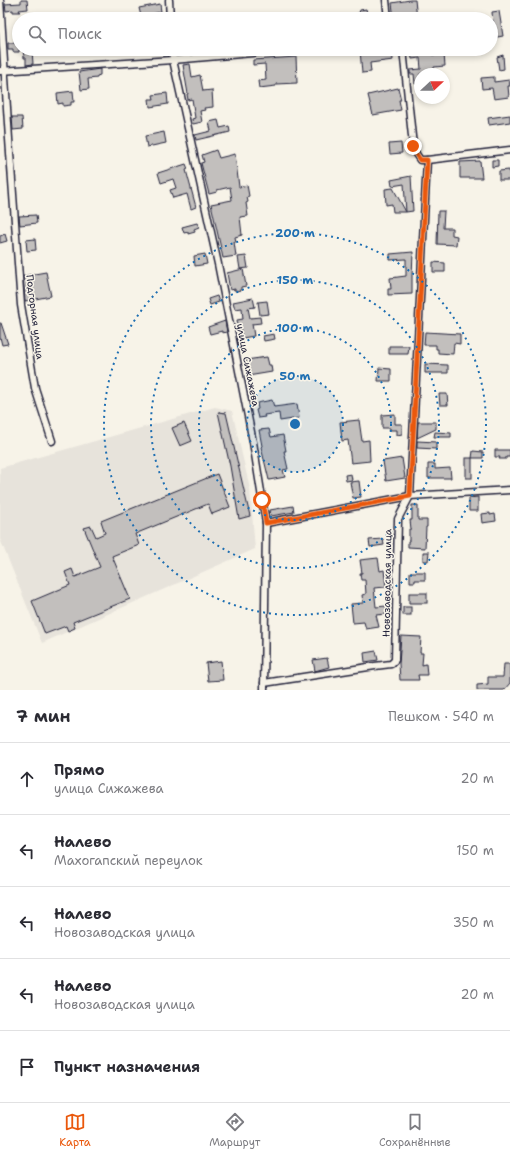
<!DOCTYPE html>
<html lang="ru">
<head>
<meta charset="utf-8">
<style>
	:root { --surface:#fff; --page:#f2f2f3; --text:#2b2b33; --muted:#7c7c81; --line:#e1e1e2; --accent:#ea580c }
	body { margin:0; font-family:"Shantell Sans",sans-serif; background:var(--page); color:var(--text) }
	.compass { position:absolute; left:414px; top:68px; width:36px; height:36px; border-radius:50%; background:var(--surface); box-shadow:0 2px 6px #0003; rotate:68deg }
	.stop { position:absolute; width:12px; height:12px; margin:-9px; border:3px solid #ea580c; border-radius:50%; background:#fff }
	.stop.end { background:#ea580c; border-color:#fff; box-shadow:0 1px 4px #0008 }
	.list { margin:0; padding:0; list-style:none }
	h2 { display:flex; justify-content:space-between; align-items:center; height:52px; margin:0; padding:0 16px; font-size:17px }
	h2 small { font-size:13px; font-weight:400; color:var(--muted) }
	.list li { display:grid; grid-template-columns:26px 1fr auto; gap:12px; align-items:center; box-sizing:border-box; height:72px; padding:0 16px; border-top:1px solid var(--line) }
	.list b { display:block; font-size:15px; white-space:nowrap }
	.list p { margin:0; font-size:13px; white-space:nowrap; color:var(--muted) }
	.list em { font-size:13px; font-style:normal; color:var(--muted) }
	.icon { flex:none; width:22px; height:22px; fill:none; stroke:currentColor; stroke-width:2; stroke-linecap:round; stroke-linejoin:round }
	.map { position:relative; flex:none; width:510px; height:690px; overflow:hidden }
	.search { position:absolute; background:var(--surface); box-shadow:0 2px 6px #0003; left:12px; right:12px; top:12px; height:44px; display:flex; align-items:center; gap:10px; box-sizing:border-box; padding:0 14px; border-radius:22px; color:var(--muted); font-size:15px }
	.sheet { height:412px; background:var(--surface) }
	nav { display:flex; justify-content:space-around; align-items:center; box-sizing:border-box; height:56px; border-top:1px solid var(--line); background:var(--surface); font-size:11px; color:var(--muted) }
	nav a { display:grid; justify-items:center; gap:2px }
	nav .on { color:var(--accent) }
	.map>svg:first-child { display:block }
</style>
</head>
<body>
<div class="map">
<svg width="510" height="690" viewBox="0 0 510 690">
	<rect width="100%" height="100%" fill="#f7f3e8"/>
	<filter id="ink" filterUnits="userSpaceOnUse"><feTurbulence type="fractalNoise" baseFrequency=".025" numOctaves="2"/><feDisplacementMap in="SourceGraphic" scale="8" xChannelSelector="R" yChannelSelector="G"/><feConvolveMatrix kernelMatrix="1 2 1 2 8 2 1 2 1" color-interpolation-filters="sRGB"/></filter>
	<g filter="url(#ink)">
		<polygon fill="#e7e3db" points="215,407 232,411 250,489 255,549 42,643 0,539 0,468"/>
		<g fill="#c2bfbd" stroke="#22223b">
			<polygon points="21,0 27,0 28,9 19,10 20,12 13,12 13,10 6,11 5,4 21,3"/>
			<polygon points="410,0 415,0 417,19 394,19 392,3"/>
			<polygon points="160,4 161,12 141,16 139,8"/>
			<polygon points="366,9 367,13 371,13 371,19 355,19 354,14 359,13 360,10"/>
			<polygon points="499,11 503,36 492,38 491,29 491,23 493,23 492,12"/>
			<polygon points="8,43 19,43 19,52 13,52 13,49 8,49"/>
			<polygon points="368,49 368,50 392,49 393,60 370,63 371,72 362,73 360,50"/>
			<polygon points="23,50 32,50 33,64 26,65 26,58 24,58"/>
			<polygon points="432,51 432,55 444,54 445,66 434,67 434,73 420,74 420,84 415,84 414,74 410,74 410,70 421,69 420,58 412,59 411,53"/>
			<polygon points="503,55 504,69 499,70 497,57"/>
			<polygon points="296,57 297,83 276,84 276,86 259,88 258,81 266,80 265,64 253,65 253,60"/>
			<polygon points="190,64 192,77 200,75 203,91 212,90 213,107 204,108 205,110 200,111 202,122 193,124 192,119 195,118 192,99 188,100 187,94 188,94 183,65"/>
			<polygon points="100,69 100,75 97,76 97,78 88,79 89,89 81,90 79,72"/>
			<polygon points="494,77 494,82 509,80 510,86 508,86 509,97 494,99 492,88 482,89 481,78"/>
			<polygon points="398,88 401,100 399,100 401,110 373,115 368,95"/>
			<polygon points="73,91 74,102 71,102 71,105 63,106 63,103 58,104 57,93"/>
			<polygon points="167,93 168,104 150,107 149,99 154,99 153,95"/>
			<polygon points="510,115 510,122 489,125 488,118"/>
			<polygon points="12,117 22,117 23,129 13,130"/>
			<polygon points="218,120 220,128 229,126 230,132 196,140 195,135 211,131 209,122"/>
			<polygon points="164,132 166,143 147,147 145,136"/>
			<polygon points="401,143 402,153 390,154 389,144"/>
			<polygon points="216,150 219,158 235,154 239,187 247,185 249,196 247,197 248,202 246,203 248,216 240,217 242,235 235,237 236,242 234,242 236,256 223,258 220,244 211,204 232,200 230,187 217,190 217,192 209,194 201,163 204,162 202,155"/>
			<polygon points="492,160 498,160 498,166 492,167"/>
			<polygon points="480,161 482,178 460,178 460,162"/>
			<polygon points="186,164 188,169 186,170 196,207 191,209 187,194 173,198 170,190 176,188 173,179 161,183 158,173"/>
			<polygon points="509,170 510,180 499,180 499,171"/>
			<polygon points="411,176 413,211 406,212 404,184 392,186 391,180"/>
			<polygon points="393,188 406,212 393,212 392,204 386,205 385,189"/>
			<polygon points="438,211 444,211 443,228 452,228 452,235 457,236 456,245 437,244"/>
			<polygon points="36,215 37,223 20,225 19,216"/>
			<polygon points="197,223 199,227 194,229 195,232 188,234 188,232 184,233 182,227"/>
			<polygon points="5,234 7,241 0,243 0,236"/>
			<polygon points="35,239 36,250 27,251 26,240"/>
			<polygon points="413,252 412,276 412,294 388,295 388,289 391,289 390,278 406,276 406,259 390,260 390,254"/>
			<polygon points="205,254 207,264 195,266 194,256"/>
			<polygon points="246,256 248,268 240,269 238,257"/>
			<polygon points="433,262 445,263 445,272 433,272"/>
			<polygon points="243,269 246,286 241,287 241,290 235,291 235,289 230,290 227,273"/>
			<polygon points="46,272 51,296 25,301 23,276"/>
			<polygon points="217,296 219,302 210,305 208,299"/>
			<polygon points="253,298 255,307 248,308 250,318 260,317 261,323 252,324 254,336 242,338 240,326 238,326 237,320 243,319 242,308 235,309 233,302"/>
			<polygon points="267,301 269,314 260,315 258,302"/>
			<polygon points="225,321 227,332 222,333 222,331 210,334 208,327"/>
			<polygon points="0,323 1,323 8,344 2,345 0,337"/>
			<polygon points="425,332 460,334 460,344 454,343 453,354 438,353 438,349 436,349 436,345 424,345"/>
			<polygon points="274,334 275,339 264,341 263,336"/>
			<polygon points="389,346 409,346 408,354 389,354"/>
			<polygon points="267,357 269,365 271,365 272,372 248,376 246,360"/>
			<polygon points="425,364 448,365 448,373 425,373"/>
			<polygon points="379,368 391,369 391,381 378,381"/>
			<polygon points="439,394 447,394 448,405 440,405"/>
			<polygon points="272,400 274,407 297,404 299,418 280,421 279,413 264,415 265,417 258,418 256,410 258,409 257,403"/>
			<polygon points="218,412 226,413 250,516 239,519 230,466"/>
			<polygon points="395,414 395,424 402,424 402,434 397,435 397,430 390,430 390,428 382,428 382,415"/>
			<polygon points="359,420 362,441 369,440 370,461 351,463 348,440 342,441 340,422"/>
			<polygon points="418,422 436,422 436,429 417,438"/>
			<polygon points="184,423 192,441 180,446 172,428"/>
			<polygon points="269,429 271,437 283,435 286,451 284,451 288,469 283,470 285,477 269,480 261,447 262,446 259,430"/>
			<polygon points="435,432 451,433 451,437 434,437"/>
			<polygon points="417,441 436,442 436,449 417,448"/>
			<polygon points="495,450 510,450 510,457 506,457 506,459 499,459 500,457 495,457"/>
			<polygon points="473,451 483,452 483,458 472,458"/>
			<polygon points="402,458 405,478 386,481 383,461"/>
			<rect x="466" y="458" width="6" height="20"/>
			<polygon points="428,464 435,464 435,469 450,468 451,478 428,478"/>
			<polygon points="217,474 230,507 212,514 208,504 135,534 139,545 112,556 130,599 73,622 75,628 68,631 66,626 45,634 32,601 70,585 65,572 72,569 75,577 100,567 84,528 91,526 96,537 105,533 101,521"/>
			<polygon points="351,474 352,480 346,481 345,475"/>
			<polygon points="359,481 361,497 353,498 350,482"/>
			<polygon points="478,497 478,511 469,511 469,498"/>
			<polygon points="412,505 418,505 418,520 427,520 427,527 426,527 425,548 408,547 408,541 409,541 409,529 411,529 410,520 412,520"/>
			<polygon points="293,506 294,512 271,516 270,510"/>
			<polygon points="490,513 490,515 495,514 496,521 482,523 481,514"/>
			<polygon points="383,539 384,545 370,547 369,540"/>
			<polygon points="423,552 429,552 428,561 423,561"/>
			<polygon points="378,558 380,571 384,570 386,587 374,588 376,607 386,606 387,614 376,615 379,627 366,629 364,622 353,623 351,604 363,603 362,595 366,594 365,580 361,580 360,573 362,573 360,560"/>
			<polygon points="410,572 425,572 425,580 415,580 415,582 410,582"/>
			<rect x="409" y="593" width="18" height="10"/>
			<rect x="403" y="607" width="8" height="8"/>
			<polygon points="401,636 421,637 420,653 423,653 422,665 426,664 427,675 418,675 419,680 400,680 399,664"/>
			<polygon points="376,651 378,660 365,662 364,653"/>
			<polygon points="327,658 329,667 315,671 313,660"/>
			<polygon points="221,661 223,680 208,681 206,663"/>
			<polygon points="504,664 510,664 510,683 504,690 477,690 477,685 488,684 488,677 503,677"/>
		</g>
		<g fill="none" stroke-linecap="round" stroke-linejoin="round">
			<defs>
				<g id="street">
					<polyline points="0,0 9,139 21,305 35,388 52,441"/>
					<polyline points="169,0 170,19"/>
					<polyline points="386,0 388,19"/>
					<polyline points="172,49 173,60 218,264 253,442 266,523 264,690"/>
					<polyline points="0,71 173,60 296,49"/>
					<polyline points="427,160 510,150"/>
					<polyline points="266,523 410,496 510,490"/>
					<polyline points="264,683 375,666 391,664 395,660 398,519 410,496 427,160 420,160 416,154 413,146 403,49"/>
				</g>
			</defs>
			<use href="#street" stroke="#22223b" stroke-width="9"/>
			<use href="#street" stroke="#f7f3e8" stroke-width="6"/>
		</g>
	</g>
	<g fill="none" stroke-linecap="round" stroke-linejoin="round" filter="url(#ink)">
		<polyline stroke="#ea580c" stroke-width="5" points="262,500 266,523 410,496 427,160 420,160 416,154 413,146"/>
	</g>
	<circle cx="295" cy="424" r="48" fill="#1f6fb2" fill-opacity=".12"/>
	<g fill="none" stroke="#1f6fb2" stroke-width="2" stroke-dasharray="2 4">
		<circle cx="295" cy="424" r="48"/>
		<circle cx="295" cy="424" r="96"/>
		<circle cx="295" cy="424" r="144"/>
		<circle cx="295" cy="424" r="191"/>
	</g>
	<g text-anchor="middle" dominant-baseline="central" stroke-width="3" stroke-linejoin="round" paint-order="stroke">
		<g font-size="10" fill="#22223b" stroke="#f7f3e8">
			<text transform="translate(35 317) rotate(83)">Подгорная улица</text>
			<text transform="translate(248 365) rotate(79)">улица Сижажева</text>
			<text transform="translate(387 583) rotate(-89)">Новозаводская улица</text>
		</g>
	</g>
	<circle cx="295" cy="424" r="6" fill="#1f6fb2" stroke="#f7f3e8" stroke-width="2"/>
	<g font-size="12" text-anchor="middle" font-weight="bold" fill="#1f6fb2" stroke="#f7f3e8" stroke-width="3" stroke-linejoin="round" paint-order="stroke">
		<text x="295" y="237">200 m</text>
		<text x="295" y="284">150 m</text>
		<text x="295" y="332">100 m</text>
		<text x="295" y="380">50 m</text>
	</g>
</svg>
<svg class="compass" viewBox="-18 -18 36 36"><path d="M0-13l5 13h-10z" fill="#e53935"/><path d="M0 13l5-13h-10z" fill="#7c7c81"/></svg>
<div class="stop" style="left:262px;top:500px"></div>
<div class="stop end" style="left:413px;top:146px"></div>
<div class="search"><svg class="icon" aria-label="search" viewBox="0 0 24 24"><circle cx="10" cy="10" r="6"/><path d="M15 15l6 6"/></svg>Поиск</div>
</div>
<section class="sheet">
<h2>7 мин<small>Пешком · 540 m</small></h2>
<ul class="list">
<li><svg class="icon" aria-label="ahead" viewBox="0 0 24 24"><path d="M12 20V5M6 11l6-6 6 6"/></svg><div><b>Прямо</b><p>улица Сижажева</p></div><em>20 m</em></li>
<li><svg class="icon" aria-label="left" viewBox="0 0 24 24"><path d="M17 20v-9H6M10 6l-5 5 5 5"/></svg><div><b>Налево</b><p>Махогапский переулок</p></div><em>150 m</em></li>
<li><svg class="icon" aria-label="left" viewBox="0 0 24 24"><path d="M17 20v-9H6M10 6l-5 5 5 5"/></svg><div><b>Налево</b><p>Новозаводская улица</p></div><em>350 m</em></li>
<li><svg class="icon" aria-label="left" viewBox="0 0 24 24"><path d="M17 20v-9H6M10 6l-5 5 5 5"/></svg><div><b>Налево</b><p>Новозаводская улица</p></div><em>20 m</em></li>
<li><svg class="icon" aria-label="arrive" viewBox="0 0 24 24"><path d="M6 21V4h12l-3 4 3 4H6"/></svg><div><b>Пункт назначения</b></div></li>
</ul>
</section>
<nav>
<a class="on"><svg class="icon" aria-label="map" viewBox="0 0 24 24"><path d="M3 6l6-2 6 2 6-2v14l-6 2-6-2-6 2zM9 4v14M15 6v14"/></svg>Карта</a>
<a><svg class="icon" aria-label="directions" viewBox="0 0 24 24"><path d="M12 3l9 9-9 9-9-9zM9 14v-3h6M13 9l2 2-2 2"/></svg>Маршрут</a>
<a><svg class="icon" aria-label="saved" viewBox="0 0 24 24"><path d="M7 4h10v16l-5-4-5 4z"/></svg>Сохранённые</a>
</nav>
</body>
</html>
